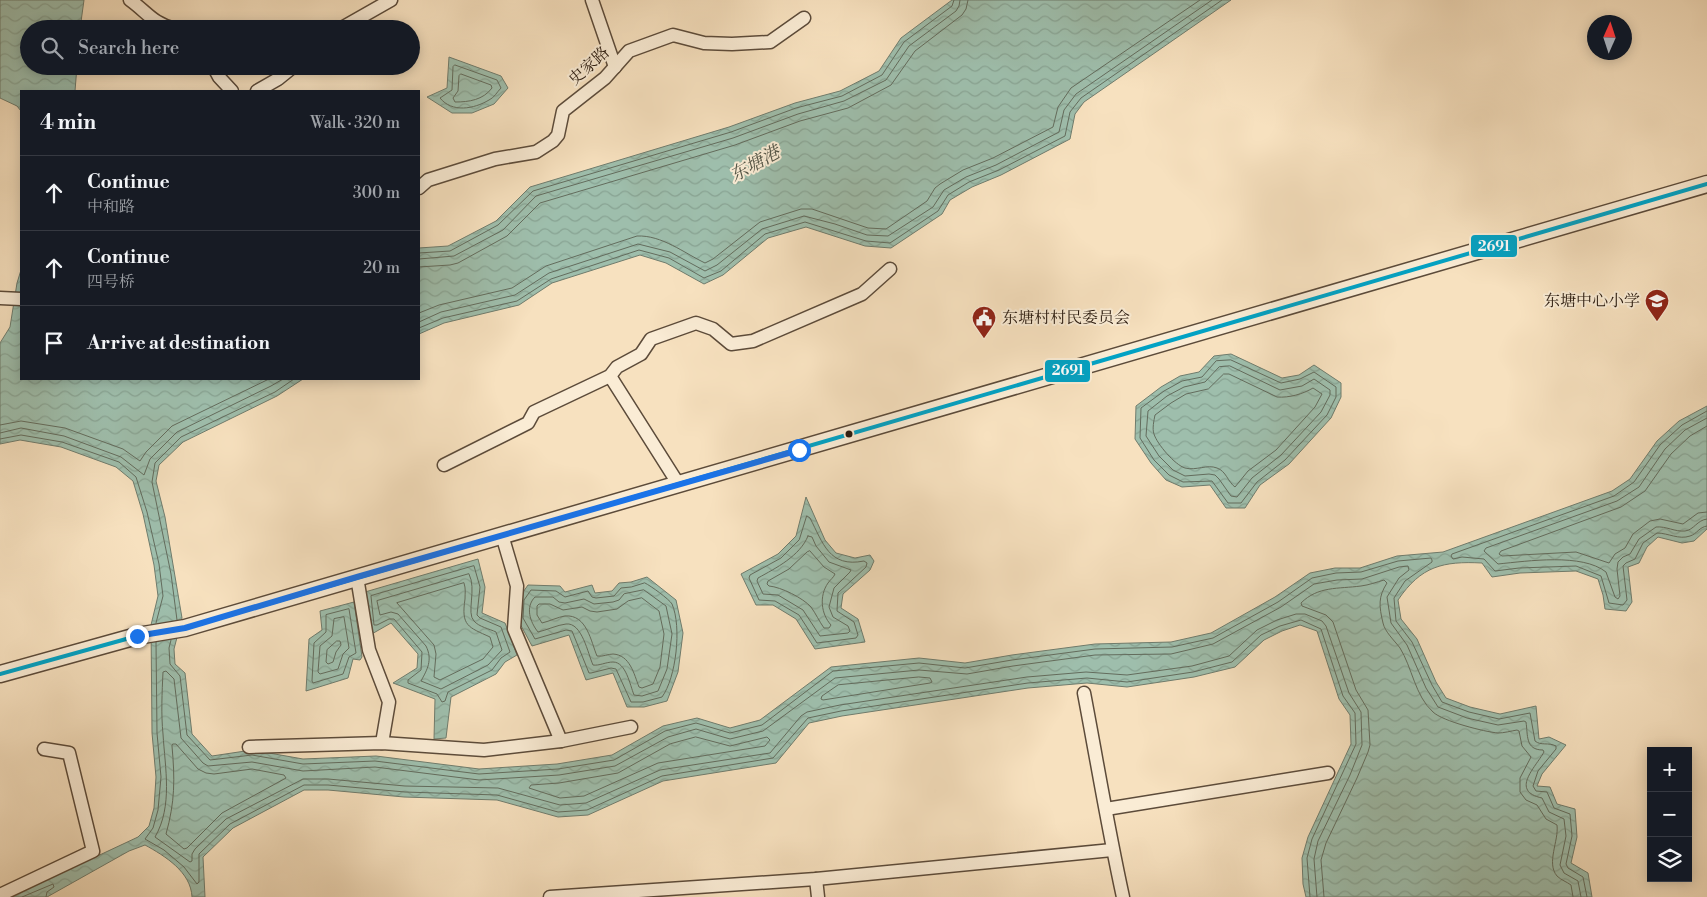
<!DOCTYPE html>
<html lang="en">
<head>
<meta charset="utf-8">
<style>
	:root { --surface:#171b24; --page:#242831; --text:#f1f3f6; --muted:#9ea1a6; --line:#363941 }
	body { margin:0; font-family:"Libre Bodoni","Noto Serif SC",serif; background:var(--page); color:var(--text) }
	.controls { position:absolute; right:15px; bottom:15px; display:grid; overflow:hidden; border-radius:0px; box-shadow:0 2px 12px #0003 }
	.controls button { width:45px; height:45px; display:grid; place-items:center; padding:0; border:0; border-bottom:1px solid var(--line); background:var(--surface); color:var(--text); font:25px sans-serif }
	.compass { position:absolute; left:1587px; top:15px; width:45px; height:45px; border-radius:50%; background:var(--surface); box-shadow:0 2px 12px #0003; rotate:3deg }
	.stop { position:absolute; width:15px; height:15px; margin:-11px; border:4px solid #1a73e8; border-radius:50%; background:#fff }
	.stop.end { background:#1a73e8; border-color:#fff; box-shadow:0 1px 5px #0008 }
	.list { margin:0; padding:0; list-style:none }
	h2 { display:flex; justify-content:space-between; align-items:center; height:65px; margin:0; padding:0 20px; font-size:21px }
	h2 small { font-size:16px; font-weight:400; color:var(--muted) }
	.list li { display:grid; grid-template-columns:32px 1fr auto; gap:15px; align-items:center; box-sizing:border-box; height:75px; padding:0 20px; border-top:1px solid var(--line) }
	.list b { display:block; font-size:19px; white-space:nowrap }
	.list p { margin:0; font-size:16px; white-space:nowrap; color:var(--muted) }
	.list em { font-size:16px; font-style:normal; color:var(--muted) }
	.icon { flex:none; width:28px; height:28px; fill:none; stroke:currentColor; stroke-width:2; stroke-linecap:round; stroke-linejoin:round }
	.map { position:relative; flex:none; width:1707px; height:897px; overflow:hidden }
	.search { position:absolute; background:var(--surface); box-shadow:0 2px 12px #0003; left:20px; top:20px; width:400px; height:55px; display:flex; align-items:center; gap:12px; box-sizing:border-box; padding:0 18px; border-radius:28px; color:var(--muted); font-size:19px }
	.panel { position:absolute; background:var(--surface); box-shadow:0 2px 12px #0003; left:20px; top:90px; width:400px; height:290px; border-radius:0px }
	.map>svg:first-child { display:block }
</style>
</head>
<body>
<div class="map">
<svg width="1707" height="897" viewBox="0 0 1707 897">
	<defs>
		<pattern id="water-waves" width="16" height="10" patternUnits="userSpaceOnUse" patternTransform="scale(1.25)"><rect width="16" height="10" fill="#9ebeac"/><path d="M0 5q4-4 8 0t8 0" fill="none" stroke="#88a393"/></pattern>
	</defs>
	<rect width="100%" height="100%" fill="#f7e1bf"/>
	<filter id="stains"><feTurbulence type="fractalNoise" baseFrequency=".004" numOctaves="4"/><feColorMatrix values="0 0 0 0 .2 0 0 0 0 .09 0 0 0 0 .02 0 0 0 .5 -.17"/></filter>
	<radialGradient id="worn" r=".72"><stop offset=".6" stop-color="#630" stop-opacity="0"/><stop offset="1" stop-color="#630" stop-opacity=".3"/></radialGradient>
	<g fill="url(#water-waves)" stroke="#6f7c6d">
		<polygon points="0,0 84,0 80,29 29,29 29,66 77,66 75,91 21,91 21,111 17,106 0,98"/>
		<polygon points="952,0 1231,0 1084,102 1075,114 1070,139 1001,175 972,187 950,200 942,214 891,248 865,246 806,227 768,238 723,275 704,284 666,263 640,255 552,283 519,305 444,323 419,334 419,248 448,246 496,221 530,187 729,127 795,103 840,91 879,71 901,38"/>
		<polygon points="449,57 501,76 508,88 494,104 472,113 452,113 427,97 447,88"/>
		<path d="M21 270V379H303L277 396 183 442 159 465 156 481 165 517 182 618 174 649 175 664 185 673 192 734 212 756 252 750 303 759 376 756 479 769 557 764 612 755 663 726 697 718 730 728 760 720 831 667 919 658 965 663 1012 655 1095 644 1171 642 1211 633 1275 597 1310 573 1335 568H1360L1397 556 1443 552 1612 491 1630 479 1657 441 1679 421 1707 406V529L1694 541 1682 543 1658 537 1647 547 1639 563 1628 567 1632 602 1626 611 1605 609 1603 595 1598 579 1576 571 1520 573 1492 577 1482 563C1443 561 1421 566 1398 600L1401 619 1417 639 1436 682 1446 698 1470 707 1500 714 1536 706 1539 739 1549 737 1566 745 1542 774 1537 786 1550 787 1557 804 1575 809 1577 837 1571 863 1588 873 1592 897H1306L1303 884 1302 858 1308 837 1351 744 1350 715 1339 699 1317 631 1300 625 1282 631 1264 640 1235 667 1194 677 1127 687 1087 683 1028 688 842 716 809 723 776 763 663 781 588 815 558 817 497 800 404 797 328 790H304L233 828 203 857 205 897H192C191 872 165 856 145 845L129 851 47 897H10L138 837 149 826 154 808 156 777 152 733 151 625 158 596 154 565 143 514 133 481 116 467 61 447 20 440 0 444V343L10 327 17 283Z"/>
		<polygon points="1231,354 1282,378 1299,375 1314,365 1341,383 1341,397 1331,418 1289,464 1260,485 1245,508 1226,508 1210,485 1182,487 1166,480 1151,463 1135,439 1136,406 1161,387 1180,376 1199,372 1214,356"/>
		<polygon points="806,497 825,540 836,553 855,558 870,555 874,561 870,570 843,594 841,608 858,619 865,642 815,649 796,619 773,605 756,605 741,574 778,554 796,536"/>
		<polygon points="478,559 485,587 482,613 505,623 517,655 505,662 496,674 451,697 446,738 434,739 435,699 393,683 417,668 418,654 391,623 370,635 365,592"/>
		<polygon points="647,577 676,600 683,633 678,672 667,701 644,707 627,707 613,673 586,680 569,635 532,646 518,620 519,598 528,585 560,586 565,592 592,585 595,593 612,591 619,583 631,582"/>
		<polygon points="354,602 362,657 360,660 353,659 348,678 306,691 309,639 322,630 320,611"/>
	</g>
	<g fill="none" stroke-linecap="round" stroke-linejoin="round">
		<g stroke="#636c5d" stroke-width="1">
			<path d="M455 65 497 80 501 88C497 92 494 98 489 100 474 109 452 113 440 98L452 90 453 67Z"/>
			<path d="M461 74 491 85 492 88C483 100 469 102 455 102L453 98 458 91 459 76Z"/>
			<polyline points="419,253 450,251 498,225 533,191 731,132 796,108 842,96 882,75 904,42 952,6 954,0"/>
			<polyline points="419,259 454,256 503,230 536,196 733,138 798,114 844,101 886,80 909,46 956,11 959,6 960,0"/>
			<polyline points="419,267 450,265 458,263 507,236 540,203 735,145 800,121 848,108 891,85 915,51 962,15 966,9 968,0"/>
			<path d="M419 313 439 305 512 288 546 266 637 236C662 235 684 253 705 263L713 259 760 222 801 209H812L868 228 886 229 927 201 935 188 940 184 963 170 993 158 1053 127 1058 107 1071 88 1200 0"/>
			<polyline points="419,322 441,312 515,295 549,273 638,244 670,252 705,271 717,265 762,229 804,216 835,224 867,235 888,236 933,207 944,190 966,177 996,165 1059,132 1064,110 1076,94 1212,0"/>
			<polyline points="419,328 443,318 517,301 551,279 639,250 669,258 704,278 721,271 765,234 805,222 866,241 890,243 938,211 948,195 969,182 999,170 1065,136 1070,112 1081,98 1222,0"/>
			<polygon points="1231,360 1281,383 1300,379 1314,372 1336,387 1336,397 1327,415 1285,460 1257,482 1241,503 1228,503 1212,481 1183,482 1169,475 1154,460 1140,438 1141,408 1164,391 1182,381 1202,377 1216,361"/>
			<polygon points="1230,366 1280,390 1302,386 1314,379 1330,390 1330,395 1321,412 1281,455 1252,478 1237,497 1231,496 1219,479 1215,475 1209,474 1185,476 1173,470 1159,456 1146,436 1148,411 1167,396 1184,387 1205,382 1219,367"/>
			<path d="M1224 374H1229L1277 397C1289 398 1303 394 1313 388L1322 394 1315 407 1276 450 1248 471 1235 487C1228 482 1226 471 1217 468 1207 464 1196 471 1185 468 1175 465 1157 444 1154 434 1152 429 1154 420 1155 415L1171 403 1186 394 1208 389Z"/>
			<path d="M1707 411 1682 425 1660 445 1634 482 1614 496 1452 554 1451 556 1453 559 1462 557 1484 559 1495 571 1519 568 1576 566 1601 576 1609 603 1623 605 1627 600 1623 566 1626 563 1635 559 1643 543 1657 533C1668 533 1679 540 1690 536 1697 534 1699 527 1707 526"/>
			<path d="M1707 418 1685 430 1665 449 1639 487 1617 501 1486 548 1484 551 1498 564C1528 561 1582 553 1606 572L1615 597 1618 599 1620 596 1617 569 1618 562 1623 557 1630 554 1639 539 1656 527C1666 526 1675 532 1685 531 1694 530 1697 520 1707 519"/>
			<polyline points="0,425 21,421 65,428 123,449 140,461 146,452 172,426 269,379"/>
			<polyline points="1707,426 1690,436 1671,454 1645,491 1621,507 1501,551 1499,554 1502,556 1576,552 1609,563 1615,554 1625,548 1633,534 1650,521 1660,519 1683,524 1698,513 1707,512"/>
			<polyline points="0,433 21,428 64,436 121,457 144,475 150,459 177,432 271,386 283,379"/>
			<polyline points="0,439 21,435 62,442 119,462 136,477 147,512 159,564 163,596 156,623"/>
			<path d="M807 516 810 518C823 543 829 568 864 561L867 563 866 567 838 593 837 611 854 622 858 635 856 638 817 643 799 615 775 601 759 600 749 578 750 575 781 558 799 540Z"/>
			<path d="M808 536 812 537 816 546 829 562 851 570 850 572 834 588 829 607 833 617 848 626 850 631 848 633 820 636 803 610 778 595 763 594 757 581 758 578C776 568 800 556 808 536Z"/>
			<path d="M810 551 824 567 835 574C834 577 830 580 828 583 819 596 821 614 831 625L829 628H824C819 621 816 614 811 607 803 598 781 587 769 586L767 584 768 581 789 569 807 552Z"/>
			<polygon points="474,566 480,587 477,615 480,618 501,627 510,652 501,658 492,670 448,692 445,701 442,702 437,694 408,683 408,680 421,670 422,652 394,619 389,619 377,625 374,625 371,596"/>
			<path d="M469 574C477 589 466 613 474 621 479 627 490 629 496 632L502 650 488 665 441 689 421 681C427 670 433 660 426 646L398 614 391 612 380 615 377 601Z"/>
			<path d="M464 583C466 589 465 593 465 599 461 626 468 627 490 637L493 647 483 659 440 680 434 677 436 654 434 645 397 603Z"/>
			<path d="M645 583C651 586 669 599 672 604 682 627 676 678 662 697L643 702H631L616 669 611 668 591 673H589L572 631 566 630 535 639 523 618 524 600 531 590 556 591 565 597 588 591 592 597 596 598 614 596 621 588 631 587Z"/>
			<path d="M644 590 666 606 672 634 667 669 658 691 642 696 634 695C630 685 626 662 613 662 606 662 599 666 593 665 588 654 582 622 566 624 557 625 547 630 538 632 530 622 525 607 535 597H553L559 602 565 603 584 599 594 604 613 602 619 600 624 594Z"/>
			<path d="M642 598 659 611 664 634 660 667 653 684 642 688 639 687C634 674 630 655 613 654 608 654 603 657 597 656 591 642 587 614 565 616 558 617 550 621 542 623L537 615V606L539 604H550L563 610 582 607 590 611 597 612 617 609 628 601Z"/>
			<polygon points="349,609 356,653 349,657 343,674 313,683 312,681 314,643 326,632 326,615"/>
			<polygon points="344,617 349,648 343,654 338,669 320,674 318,672 320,646 332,636 334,619"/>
			<polyline points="177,620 171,574 152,482 155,463 181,437 275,392 294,379"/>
			<path d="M171 640 169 648 170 664 180 676 187 735 210 760 252 755 303 764 375 761 479 774 558 769 614 760 665 731 696 723 730 733 762 725 833 671 919 663 965 668 1012 660 1095 649 1172 647 1213 638 1278 602 1312 578 1336 573 1361 572 1398 561 1431 558 1432 560V562L1405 581 1394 598 1396 621 1412 642 1432 685 1442 702 1469 712 1499 719 1530 713 1535 741C1541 746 1548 742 1556 746V749L1538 771 1533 786 1536 791 1547 792 1554 808 1570 814 1572 836 1566 864 1568 868 1583 877 1587 897"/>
			<polygon points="337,641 340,641 341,645 336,652 333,662 328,664 326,662 327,650"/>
			<polyline points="156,642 157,733 161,777 158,810 153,828 145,839 164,850 184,867 197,884 199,882 199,854 230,824 304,785 328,785 405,792 497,795 558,812 587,810 662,776 773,758 808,718 841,711 1028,683 1087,678 1127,682 1193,672 1232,662 1261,635 1280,626 1301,620 1321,629 1343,696 1355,713 1356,744 1312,839 1307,858 1310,897"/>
			<polygon points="919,677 930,678 932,682 930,683 823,700 821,699 822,696 838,685"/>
			<polygon points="696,737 730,746 767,737 770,740 765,746 658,763 584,796 560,798 529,788 531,785 559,783 618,773 670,744"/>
			<path d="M173 744H176L198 769 206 773 214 774 252 769 284 775 286 778 222 813 187 848 184 849 166 834C175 802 175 779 172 746Z"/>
			<polyline points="22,897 53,884 54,887 47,892 46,897"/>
			<path d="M1317 897 1314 859 1318 841 1350 775 1362 745 1361 712 1349 693 1326 626 1322 621 1305 614H1296L1277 620 1257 630 1229 656 1192 666 1127 675 1086 672 1027 677 840 705 807 712 801 716 770 753 660 770 586 803 560 805 498 788 405 786 328 779H303L226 819 195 849 192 854V861L190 862 155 837C173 806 165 768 163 734 161 714 162 693 163 672L166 671 174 679 181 738 203 763 208 766 252 762 303 771 375 767 479 780 559 775 615 766 668 737 696 729 730 739 763 731 835 678 919 670 967 674 1013 666 1095 655 1171 654 1213 644 1281 607 1314 584 1337 580 1362 579 1399 567 1408 566 1409 570 1399 578 1387 597 1391 623 1407 645 1426 688 1438 707 1467 718 1498 725 1524 721 1526 722C1528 735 1525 750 1543 750L1544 752C1535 768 1510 791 1542 798L1549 812 1564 819 1566 836 1560 865 1564 873 1578 881 1581 897"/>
			<path d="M1324 897 1321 860 1326 843 1357 778 1368 752 1370 745 1368 710 1356 690 1333 622 1326 615 1302 606 1301 603C1318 586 1338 589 1361 586 1369 585 1377 582 1384 580L1387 583C1378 597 1379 606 1383 623 1385 632 1394 640 1400 648 1412 667 1415 696 1433 712 1442 721 1485 732 1498 733 1504 733 1511 731 1517 730L1519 731 1522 746 1531 757 1520 778V792L1526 800 1537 805 1546 819 1557 825C1559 841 1546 863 1557 876 1561 880 1567 882 1571 885L1573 897"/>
		</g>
		<defs>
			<g id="minor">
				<path d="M130 0C148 13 152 23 175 29"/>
				<polyline points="592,0 615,67"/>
				<polyline points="340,29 391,0"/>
				<polyline points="213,66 219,77 232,91"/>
				<polyline points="257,91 278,79 294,66"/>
				<polyline points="419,188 428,180 495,159 536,152 553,141 558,135 563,111 605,78 629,51 673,35 704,43 732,44 770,42 804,18"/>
				<polyline points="0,298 21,299"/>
				<polyline points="610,376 679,485"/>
				<polyline points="444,465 528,423 534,412 610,376 617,367 641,354 651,339 696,323 713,329 731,344 753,341 862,294 890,269"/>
				<polyline points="502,535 517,586 514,629 561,741"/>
				<polyline points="357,577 369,650 389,702 382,743"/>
				<path d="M1084 693C1097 761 1108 829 1123 897"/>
				<polyline points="249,747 382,743 484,750 561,741 631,727"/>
				<polyline points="1106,809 1328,773"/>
				<polyline points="816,879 818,897"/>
				<polyline points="0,895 93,851 69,753 44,749"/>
				<polyline points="550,897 816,879 1112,850"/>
			</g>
			<polyline id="tertiary" points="0,674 137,636 185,628 1707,184"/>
		</defs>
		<use href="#minor" stroke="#5c4b3a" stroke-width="15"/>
		<use href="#tertiary" stroke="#5c4b3a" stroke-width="19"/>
		<use href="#minor" stroke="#faecd5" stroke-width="12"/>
		<use href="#tertiary" stroke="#faecd5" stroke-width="16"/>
		<defs>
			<polyline id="bus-1" points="0,674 137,636 185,628 1707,184"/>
		</defs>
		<use href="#bus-1" stroke="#faecd5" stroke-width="8"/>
		<use href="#bus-1" stroke="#02a2c4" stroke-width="4"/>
	</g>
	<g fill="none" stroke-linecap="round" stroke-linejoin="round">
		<polyline stroke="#1a73e8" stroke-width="6" points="137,636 185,628 357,577 799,450"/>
	</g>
	<defs>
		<symbol id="school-pin" viewBox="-11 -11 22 30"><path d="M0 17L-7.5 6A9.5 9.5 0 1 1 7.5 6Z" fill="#8f2418" stroke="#faecd5"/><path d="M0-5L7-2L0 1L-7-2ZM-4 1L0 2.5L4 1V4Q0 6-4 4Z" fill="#fff"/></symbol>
		<symbol id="civic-pin" viewBox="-11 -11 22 30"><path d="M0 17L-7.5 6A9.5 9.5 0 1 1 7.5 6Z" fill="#8f2418" stroke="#faecd5"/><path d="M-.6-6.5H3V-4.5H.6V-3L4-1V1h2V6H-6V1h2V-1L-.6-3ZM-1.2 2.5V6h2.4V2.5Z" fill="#fff"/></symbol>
	</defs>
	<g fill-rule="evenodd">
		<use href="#school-pin" x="1643" y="287" width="28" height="38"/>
		<use href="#civic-pin" x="970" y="304" width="28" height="38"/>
	</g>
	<circle fill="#28190e" stroke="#faecd5" stroke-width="2" cx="849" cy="434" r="4.5"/>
	<g text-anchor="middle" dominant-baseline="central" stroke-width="4" stroke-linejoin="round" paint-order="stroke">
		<g font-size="16" fill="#28190e" stroke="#faecd5">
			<text transform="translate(589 66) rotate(-42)">史家路</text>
		</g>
		<g font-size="16" fill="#28190e" stroke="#faecd5" text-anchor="end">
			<text x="1640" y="301">东塘中心小学</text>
			<text x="1002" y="318" text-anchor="start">东塘村村民委员会</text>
		</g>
		<g font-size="18" font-style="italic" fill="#515345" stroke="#faecd5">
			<text transform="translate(755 164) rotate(-29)">东塘港</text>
		</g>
	</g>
	<g stroke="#faecd5" stroke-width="2">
		<rect x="1470" y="234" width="48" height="24" rx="5" fill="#02a2c4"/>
		<rect x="1044" y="359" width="47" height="24" rx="5" fill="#02a2c4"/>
	</g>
	<g font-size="14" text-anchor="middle" font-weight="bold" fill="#fff">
		<text x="1494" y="251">2691</text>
		<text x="1068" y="375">2691</text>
	</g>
	<rect width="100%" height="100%" filter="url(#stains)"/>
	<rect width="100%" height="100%" fill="url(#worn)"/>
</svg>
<div class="controls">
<button>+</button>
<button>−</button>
<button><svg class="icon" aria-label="layers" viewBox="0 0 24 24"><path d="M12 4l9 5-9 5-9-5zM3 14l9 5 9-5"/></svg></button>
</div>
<svg class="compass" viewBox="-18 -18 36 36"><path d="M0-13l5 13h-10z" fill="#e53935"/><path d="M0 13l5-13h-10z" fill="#9ea1a6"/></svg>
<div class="stop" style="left:799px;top:450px"></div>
<div class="stop end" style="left:137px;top:636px"></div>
<div class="search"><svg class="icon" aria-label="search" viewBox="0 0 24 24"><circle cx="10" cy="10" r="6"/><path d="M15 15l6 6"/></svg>Search here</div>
<section class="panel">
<h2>4 min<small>Walk · 320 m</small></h2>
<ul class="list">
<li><svg class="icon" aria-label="ahead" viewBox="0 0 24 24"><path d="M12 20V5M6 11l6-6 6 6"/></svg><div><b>Continue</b><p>中和路</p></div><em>300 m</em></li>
<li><svg class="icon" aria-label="ahead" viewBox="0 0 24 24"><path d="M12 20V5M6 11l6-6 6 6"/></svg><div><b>Continue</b><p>四号桥</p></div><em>20 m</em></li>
<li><svg class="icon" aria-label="arrive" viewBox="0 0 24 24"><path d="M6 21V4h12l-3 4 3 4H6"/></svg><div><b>Arrive at destination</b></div></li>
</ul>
</section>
</div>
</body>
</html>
